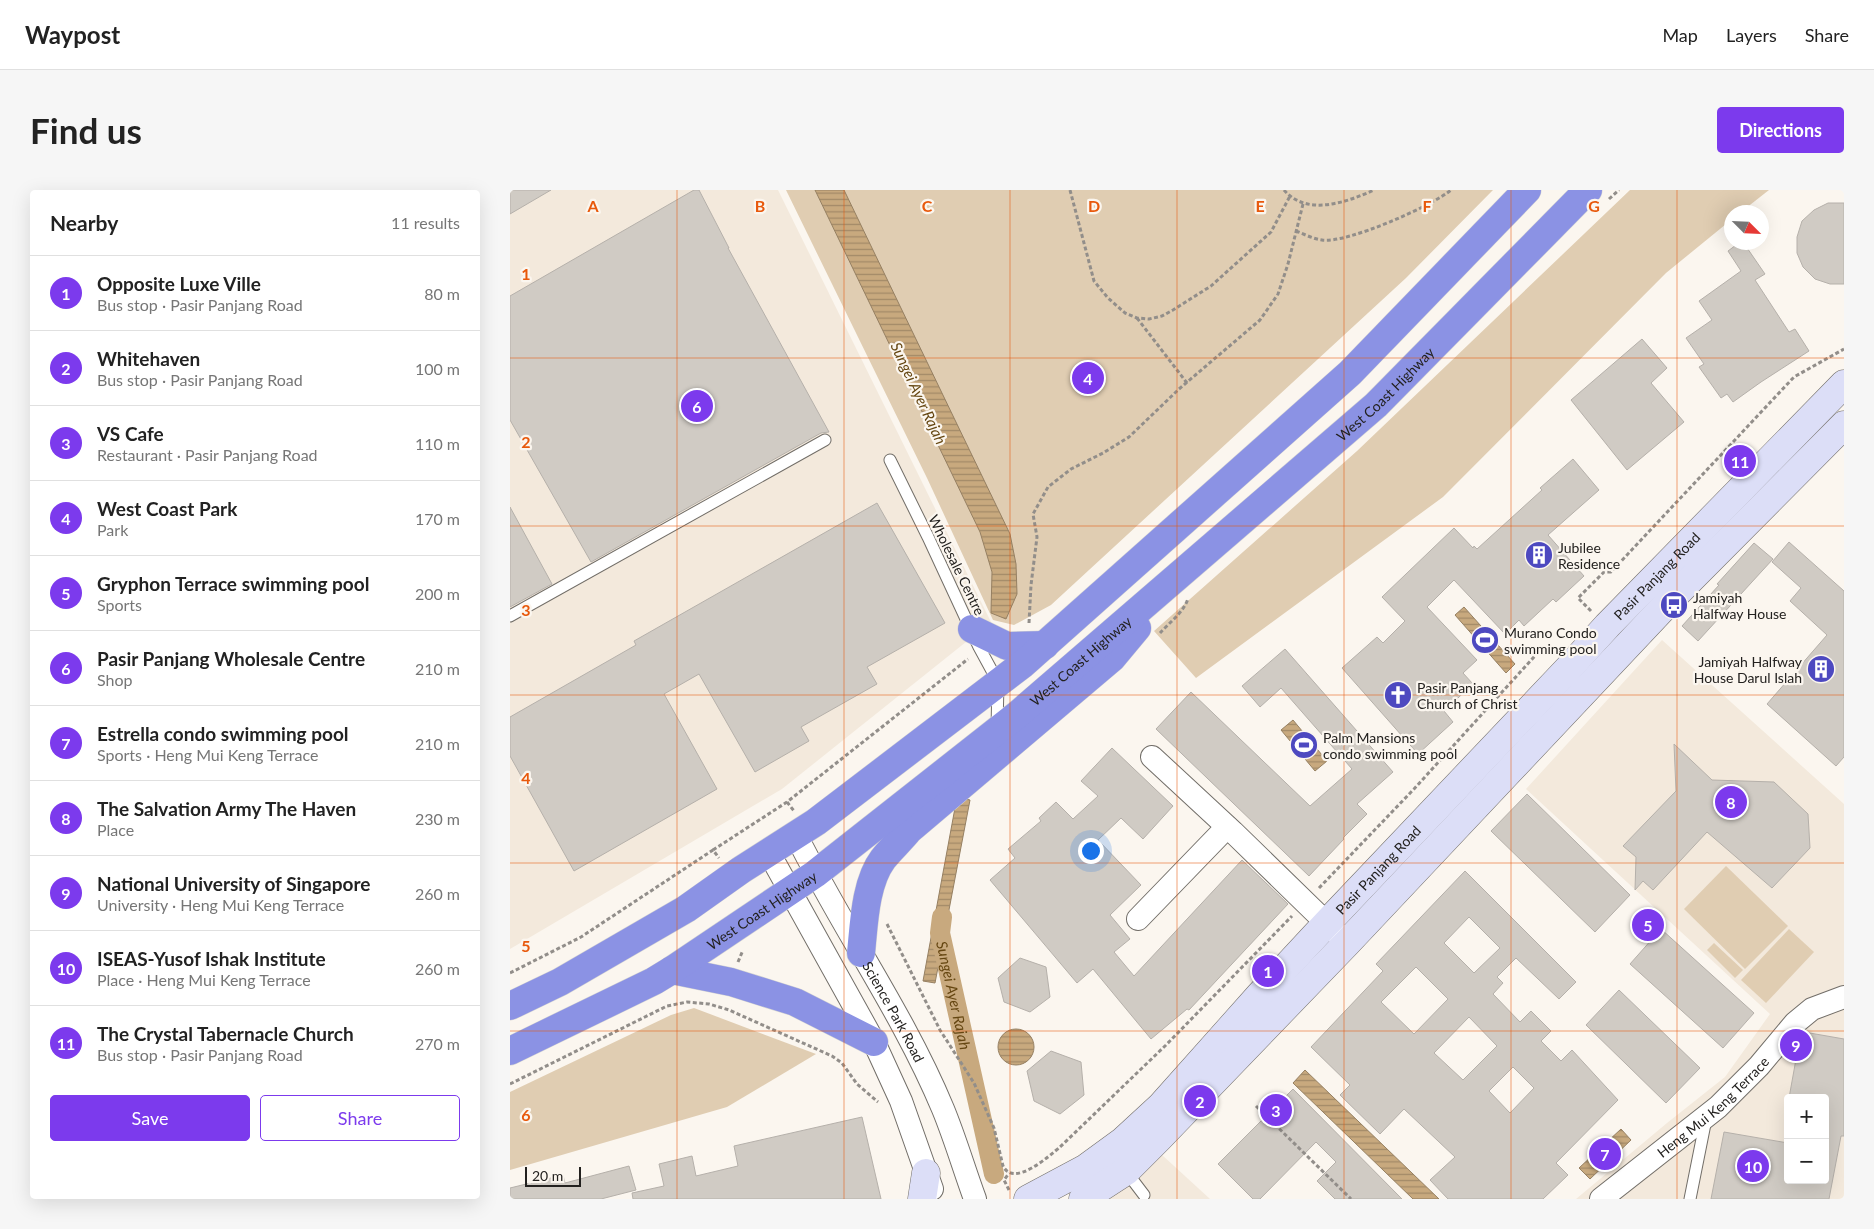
<!DOCTYPE html>
<html lang="en">
<head>
<meta charset="utf-8">
<style>
	:root { --surface:#fff; --page:#f6f6f6; --text:#222; --muted:#767676; --line:#e0e0e0; --accent:#7c3aed }
	body { margin:0; font-family:Lato,sans-serif; background:var(--page); color:var(--text) }
	.controls { position:absolute; right:15px; bottom:15px; display:grid; overflow:hidden; border-radius:5px; box-shadow:0 5px 20px #0002 }
	.controls button { width:45px; height:45px; display:grid; place-items:center; padding:0; border:0; border-bottom:1px solid var(--line); background:var(--surface); color:var(--text); font:25px sans-serif }
	.compass { position:absolute; left:1214px; top:15px; width:45px; height:45px; border-radius:50%; background:var(--surface); box-shadow:0 5px 20px #0002; rotate:114deg }
	.scale { position:absolute; left:15px; bottom:12px; width:56px; box-sizing:border-box; padding-left:5px; border:2px solid #23211f; border-top:0; font-size:14px; line-height:18px; white-space:nowrap; color:#23211f; -webkit-text-stroke:4px #fbf6ef; paint-order:stroke }
	.you { position:absolute; left:580px; top:660px; width:18px; height:18px; margin:-12px; border:4px solid #fff; border-radius:50%; background:#1a73e8; box-shadow:0 0 0 8px #1a73e833 }
	.badge { display:grid; place-items:center; width:32px; height:32px; border-radius:50%; background:var(--accent); color:#fff; font-size:16px; font-weight:700 }
	.pin { position:absolute; translate:-50% -50%; border:2px solid #fff; box-shadow:0 1px 5px #0006 }
	.list { margin:0; padding:0; list-style:none }
	h2 { display:flex; justify-content:space-between; align-items:center; height:65px; margin:0; padding:0 20px; font-size:21px }
	h2 small { font-size:16px; font-weight:400; color:var(--muted) }
	.list li { display:grid; grid-template-columns:32px 1fr auto; gap:15px; align-items:center; box-sizing:border-box; height:75px; padding:0 20px; border-top:1px solid var(--line) }
	.list b { display:block; font-size:19px; white-space:nowrap }
	.list p { margin:0; font-size:16px; white-space:nowrap; color:var(--muted) }
	.list em { font-size:16px; font-style:normal; color:var(--muted) }
	.actions { display:flex; gap:10px; padding:15px 20px }
	.actions a { flex:1; padding:11px 0; border:1px solid var(--accent); border-radius:5px; text-align:center; font-size:18px; color:var(--accent) }
	.actions .main { background:var(--accent); color:#fff }
	.map { position:relative; flex:none; width:1334px; height:1009px; overflow:hidden; border-radius:5px }
	header { display:flex; align-items:center; gap:30px; box-sizing:border-box; height:70px; padding:0 25px; background:var(--surface); border-bottom:1px solid var(--line) }
	header strong { font-size:24px }
	nav { display:flex; gap:28px; margin-inline-start:auto; font-size:18px }
	.intro { display:flex; align-items:center; justify-content:space-between; box-sizing:border-box; height:120px; padding:0 30px }
	h1 { margin:0; font-size:35px }
	.button { padding:12px 22px; border-radius:5px; background:var(--accent); color:#fff; font-size:18px; font-weight:700 }
	main { display:flex; gap:30px; padding:0 30px }
	aside { flex:1; background:var(--surface); border-radius:5px; box-shadow:0 5px 20px #0002 }
	.map>svg:first-child { display:block }
</style>
</head>
<body>
<header>
<strong>Waypost</strong>
<nav><a>Map</a><a>Layers</a><a>Share</a></nav>
</header>
<div class="intro"><h1>Find us</h1><a class="button">Directions</a></div>
<main>
<aside>
<h2>Nearby<small>11 results</small></h2>
<ul class="list">
<li><span class="badge">1</span><div><b>Opposite Luxe Ville</b><p>Bus stop · Pasir Panjang Road</p></div><em>80 m</em></li>
<li><span class="badge">2</span><div><b>Whitehaven</b><p>Bus stop · Pasir Panjang Road</p></div><em>100 m</em></li>
<li><span class="badge">3</span><div><b>VS Cafe</b><p>Restaurant · Pasir Panjang Road</p></div><em>110 m</em></li>
<li><span class="badge">4</span><div><b>West Coast Park</b><p>Park</p></div><em>170 m</em></li>
<li><span class="badge">5</span><div><b>Gryphon Terrace swimming pool</b><p>Sports</p></div><em>200 m</em></li>
<li><span class="badge">6</span><div><b>Pasir Panjang Wholesale Centre</b><p>Shop</p></div><em>210 m</em></li>
<li><span class="badge">7</span><div><b>Estrella condo swimming pool</b><p>Sports · Heng Mui Keng Terrace</p></div><em>210 m</em></li>
<li><span class="badge">8</span><div><b>The Salvation Army The Haven</b><p>Place</p></div><em>230 m</em></li>
<li><span class="badge">9</span><div><b>National University of Singapore</b><p>University · Heng Mui Keng Terrace</p></div><em>260 m</em></li>
<li><span class="badge">10</span><div><b>ISEAS-Yusof Ishak Institute</b><p>Place · Heng Mui Keng Terrace</p></div><em>260 m</em></li>
<li><span class="badge">11</span><div><b>The Crystal Tabernacle Church</b><p>Bus stop · Pasir Panjang Road</p></div><em>270 m</em></li>
</ul>
<div class="actions"><a class="main">Save</a><a>Share</a></div>
</aside>
<div class="map">
<svg width="1334" height="1009" viewBox="0 0 1334 1009">
	<defs>
		<pattern id="water-rules" width="6" height="5" patternUnits="userSpaceOnUse" patternTransform="scale(1.25)"><rect width="6" height="5" fill="#c8a97e"/><path d="M0 2.5h6" fill="none" stroke="#a28967"/></pattern>
	</defs>
	<rect width="100%" height="100%" fill="#fbf6ef"/>
	<g fill="#f3e9dc" fill-rule="evenodd">
		<polygon points="0,0 268,0 481,432 272,599 0,759"/>
		<path d="M1152 450 1334 614V1009H1066L1157 933 1215 887 1260 824 1016 599ZM1278 908H1315V990H1278Z"/>
		<polygon points="652,965 700,1009 594,1009"/>
	</g>
	<g fill="#e0cdb2">
		<polygon points="276,0 983,0 896,88 541,415 504,435 483,430 417,288"/>
		<polygon points="1120,0 1259,0 1231,22 1222,22 1221,30 1156,83 933,307 686,488 644,441 847,261"/>
		<polygon points="1216,676 1278,736 1235,779 1174,719"/>
		<polygon points="1279,739 1304,762 1256,813 1231,790"/>
		<polygon points="1204,753 1233,780 1225,788 1197,760"/>
		<polygon points="184,818 306,864 217,917 0,980 0,902 161,825"/>
	</g>
	<g fill="url(#water-rules)" stroke="#968062">
		<polygon points="305,0 334,0 500,344 506,374 507,404 496,429 481,423 482,382 470,342"/>
		<polygon points="954,417 1005,474 996,483 945,425"/>
		<polygon points="783,530 817,571 805,581 771,540"/>
		<polygon points="447,607 460,610 425,793 413,791"/>
		<polygon points="1134,719 1154,740 1142,752 1121,730"/>
		<circle cx="506" cy="857" r="18"/>
		<polygon points="795,880 929,1009 903,1009 783,893"/>
		<polygon points="1111,939 1121,950 1080,989 1069,978"/>
	</g>
	<g fill="none" stroke-linecap="round" stroke-linejoin="round">
		<path stroke="#c8a97e" stroke-width="20" id="s1" d="M432 727 430 743 484 984"/>
	</g>
	<g fill="#d0cbc4" stroke="#b5b0aa" fill-rule="evenodd">
		<polygon points="0,0 41,0 0,24"/>
		<polygon points="184,0 189,0 219,58 218,58 319,242 311,243 81,372 0,230 0,106"/>
		<polygon points="1318,13 1334,13 1334,94 1320,94 1305,89 1293,77 1287,63 1287,47 1292,31 1304,20"/>
		<polygon points="1230,52 1233,52 1255,84 1245,90 1279,142 1285,139 1299,161 1251,192 1223,212 1217,204 1211,208 1189,177 1194,174 1176,148 1202,130 1189,111 1231,81 1218,61"/>
		<polygon points="1132,149 1157,178 1141,193 1174,232 1117,280 1061,210"/>
		<polygon points="1063,269 1089,300 1038,345 1074,386 1046,412 1043,409 1014,436 1009,430 995,444 944,390 917,417 967,470 953,483 963,494 934,521 943,532 908,564 832,478 867,447 873,453 895,431 872,407 944,338 963,358 964,356 967,359 1032,300 1030,298"/>
		<polygon points="367,313 435,433 357,477 367,494 291,537 299,551 245,582 189,484 154,504 207,599 64,681 0,566 0,527 126,455 124,451"/>
		<polygon points="0,317 42,394 0,417"/>
		<polygon points="1279,352 1334,401 1334,567 1326,576 1257,514 1317,445 1280,411 1291,398 1262,372"/>
		<polygon points="1244,353 1263,369 1188,451 1172,436 1209,395 1207,394"/>
		<polygon points="775,459 883,582 847,614 857,624 833,648 834,649 799,686 646,539 681,502 800,616 842,579 771,498 750,517 732,496"/>
		<polygon points="1164,554 1202,590 1264,592 1298,624 1300,658 1262,698 1197,642 1143,700 1133,691 1125,700 1126,667 1113,656 1166,601"/>
		<polygon points="602,558 663,616 633,649 611,628 588,650 631,695 600,725 620,749 604,762 624,786 732,670 778,714 679,820 677,819 641,849 583,779 567,793 480,690 505,668 498,659 531,631 529,628 546,612 563,629 588,606 571,591"/>
		<polygon points="1017,604 1120,705 1085,742 981,641"/>
		<path d="M955 681 1066 792 1049 809 1006 768 987 787 993 793 983 804 1010 832 1021 821 1041 841 1031 851 1051 871 1062 860 1108 910 1046 973 1058 985 1033 1009H938L920 990 945 967 894 919 870 944 830 905 840 895 801 857 873 781 866 774ZM959 727 990 758 964 783 934 753ZM906 777 938 809 904 844 871 812ZM959 827 987 856 953 890 924 863ZM1003 877 1024 898 1000 923 979 901Z"/>
		<polygon points="1151,739 1244,823 1213,858 1120,774"/>
		<polygon points="510,768 536,777 540,807 520,822 494,812 488,788"/>
		<polygon points="1109,800 1190,878 1156,913 1076,835"/>
		<polygon points="1294,842 1334,849 1334,946 1331,946 1319,1009 1201,1009 1214,942 1278,953 1278,990 1315,990 1315,908 1279,908 1290,847"/>
		<polygon points="541,861 571,872 574,905 550,924 524,911 517,881"/>
		<polygon points="783,899 892,1009 825,1009 807,991 826,972 806,952 750,1009 743,1009 708,974"/>
		<polygon points="352,927 371,1009 123,1009 122,1003 154,996 149,974 182,966 186,986 228,976 224,956"/>
		<polygon points="119,976 126,1000 91,1009 0,1009 0,998 53,985 55,993"/>
	</g>
	<g fill="none" stroke-linecap="round" stroke-linejoin="round">
		<defs>
			<g id="lane">
				<polyline points="380,270 418,347 469,457 488,492 487,538"/>
				<polyline points="0,426 315,250"/>
				<polyline points="615,980 634,1005"/>
				<polyline points="1180,1009 1196,929"/>
			</g>
			<g id="street">
				<polyline points="642,567 723,642 837,753"/>
				<path id="s2" d="M286 645C332 738 393 823 433 919 445 948 454 979 465 1009"/>
				<polyline points="259,663 364,852 391,911 422,999"/>
				<polyline points="628,729 717,637"/>
				<path id="s3" d="M1091 1009 1208 917 1249 876 1285 833 1302 819 1334 807"/>
			</g>
			<g id="secondary">
				<polyline points="412,1009 416,983"/>
				<path id="s4" d="M518 1009 576 978 613 951 651 916 749 806 817 733 1058 479 1097 436 1334 194"/>
				<polyline points="573,1009 616,981 649,948 837,753 1168,402 1334,235"/>
			</g>
			<g id="highway">
				<polyline points="462,439 497,456 535,455"/>
				<path d="M351 763C354 734 355 693 373 669 381 659 391 650 399 640L602 468 627 438"/>
				<polyline points="162,780 221,792 285,812 364,852"/>
				<polyline points="0,816 50,792 176,719 231,680 306,632 513,474 840,183 1017,0"/>
				<path id="s5" d="M0 861 144 791 162 780 305 684 507 525 866 215 1078 0"/>
			</g>
		</defs>
		<use href="#lane" stroke="#726e68" stroke-width="13"/>
		<use href="#street" stroke="#726e68" stroke-width="24"/>
		<use href="#secondary" stroke="#726e68" stroke-width="29"/>
		<use href="#highway" stroke="#d3d3d2" stroke-width="29"/>
		<g stroke="#928e8a" stroke-width="3" stroke-dasharray="4 2.5" stroke-linecap="butt">
			<polyline points="560,0 584,91 598,108 615,123 627,128 639,129 652,126 663,120 701,96 761,42 780,6"/>
			<path d="M774 0C797 27 837 12 864 0"/>
			<polyline points="1099,9 1109,0"/>
			<path d="M786 41C794 44 803 49 812 50 836 54 922 16 941 0"/>
			<polyline points="627,128 677,193"/>
			<polyline points="1081,421 1068,408 1094,382 1101,382 1284,187 1334,159"/>
			<polyline points="519,433 521,395 527,347 523,324 538,297 561,279 593,263 619,247 669,199 750,130 768,104 778,74 793,14"/>
			<path d="M650 443C659 433 675 421 678 408"/>
			<polyline points="277,612 284,621"/>
			<polyline points="203,660 277,612 458,469"/>
			<polyline points="809,698 904,599 1033,457"/>
			<path d="M377 734 430 840 464 893 484 938 493 976C504 998 539 966 550 957L656 855 782 726"/>
			<polyline points="228,772 233,760"/>
			<polyline points="0,783 71,747 203,660 209,668"/>
			<polyline points="0,894 157,816 177,812 199,814 219,820 322,866 332,873 347,894 368,912"/>
			<polyline points="746,916 841,1009"/>
			<polyline points="499,1000 494,990 499,983"/>
		</g>
		<use href="#lane" stroke="#fff" stroke-width="11"/>
		<use href="#street" stroke="#fff" stroke-width="22"/>
		<use href="#secondary" stroke="#dcdef7" stroke-width="28"/>
		<use href="#highway" stroke="#8b92e4" stroke-width="28"/>
	</g>
	<path fill="none" stroke="#e8590c" stroke-width="1" stroke-opacity="0.55" d="M167 0V1009M334 0V1009M500 0V1009M667 0V1009M834 0V1009M1001 0V1009M1167 0V1009M0 168H1334M0 336H1334M0 505H1334M0 673H1334M0 841H1334"/>
	<defs>
		<symbol id="building-disc" viewBox="-11 -11 22 22"><circle r="9.5" fill="#4d49c0" stroke="#fbf6ef"/><path d="M-4-6H4V6H1V3H-1V6H-4ZM-2.5-4.3h1.7v1.8h-1.7ZM.8-4.3h1.7v1.8H.8ZM-2.5-1h1.7V.8h-1.7ZM.8-1h1.7V.8H.8Z" fill="#fff"/></symbol>
		<symbol id="bus-disc" viewBox="-11 -11 22 22"><circle r="9.5" fill="#4d49c0" stroke="#fbf6ef"/><path d="M-5-6H5V4H4V6H2V4H-2V6H-4V4H-5ZM-3.5-4V0h7V-4ZM-3.5 1.2v1.5H-2V1.2ZM2 1.2v1.5H3.5V1.2Z" fill="#fff"/></symbol>
		<symbol id="stadium-disc" viewBox="-11 -11 22 22"><circle r="9.5" fill="#4d49c0" stroke="#fbf6ef"/><path d="M0-5a6.5 5 0 1 0 0 10a6.5 5 0 1 0 0-10ZM-3.5-1.8h7v3.6h-7Z" fill="#fff"/></symbol>
		<symbol id="church-disc" viewBox="-11 -11 22 22"><circle r="9.5" fill="#4d49c0" stroke="#fbf6ef"/><path d="M-1.2-6h2.4v3.5h3.3v2.4h-3.3V6h-2.4V-.1h-3.3v-2.4h3.3Z" fill="#fff"/></symbol>
	</defs>
	<g fill-rule="evenodd">
		<use href="#building-disc" x="1013" y="349" width="32" height="32"/>
		<use href="#bus-disc" x="1148" y="399" width="32" height="32"/>
		<use href="#stadium-disc" x="959" y="434" width="32" height="32"/>
		<use href="#building-disc" x="1295" y="463" width="32" height="32"/>
		<use href="#church-disc" x="872" y="489" width="32" height="32"/>
		<use href="#stadium-disc" x="778" y="539" width="32" height="32"/>
	</g>
	<g text-anchor="middle" dominant-baseline="central" stroke-width="4.5" stroke-linejoin="round" paint-order="stroke">
		<g font-size="14" fill="#23211f" stroke="#fbf6ef">
			<text stroke="none"><textPath href="#s5" startOffset="1099">West Coast Highway</textPath></text>
			<text transform="translate(447 375) rotate(64)">Wholesale Centre</text>
			<text stroke="none"><textPath href="#s4" startOffset="889">Pasir Panjang Road</textPath></text>
			<text stroke="none"><textPath href="#s5" startOffset="694">West Coast Highway</textPath></text>
			<text stroke="none"><textPath href="#s4" startOffset="484">Pasir Panjang Road</textPath></text>
			<text stroke="none"><textPath href="#s5" startOffset="289">West Coast Highway</textPath></text>
			<text stroke="none"><textPath href="#s2" startOffset="202">Science Park Road</textPath></text>
			<text stroke="none"><textPath href="#s3" startOffset="145">Heng Mui Keng Terrace</textPath></text>
		</g>
		<g font-size="14" fill="#23211f" stroke="#fbf6ef" text-anchor="start">
			<text x="1048" y="357">Jubilee<tspan x="1048" dy="16">Residence</tspan></text>
			<text x="1183" y="407">Jamiyah<tspan x="1183" dy="16">Halfway House</tspan></text>
			<text x="994" y="442">Murano Condo<tspan x="994" dy="16">swimming pool</tspan></text>
			<text x="1292" y="471" text-anchor="end">Jamiyah Halfway<tspan x="1292" dy="16">House Darul Islah</tspan></text>
			<text x="907" y="497">Pasir Panjang<tspan x="907" dy="16">Church of Christ</tspan></text>
			<text x="813" y="547">Palm Mansions<tspan x="813" dy="16">condo swimming pool</tspan></text>
		</g>
		<g font-size="15" font-style="italic" fill="#654611" stroke="#fbf6ef">
			<text transform="translate(409 203) rotate(65)">Sungei Ayer Rajah</text>
			<text stroke="none"><textPath href="#s1" startOffset="80">Sungei Ayer Rajah</textPath></text>
		</g>
	</g>
	<g font-size="16" text-anchor="middle" font-weight="bold" fill="#e8590c" stroke="#fbf6ef" stroke-width="4.5" stroke-linejoin="round" paint-order="stroke">
		<text x="83" y="22">A</text>
		<text x="250" y="22">B</text>
		<text x="417" y="22">C</text>
		<text x="584" y="22">D</text>
		<text x="750" y="22">E</text>
		<text x="917" y="22">F</text>
		<text x="1084" y="22">G</text>
		<text x="16" y="90">1</text>
		<text x="16" y="258">2</text>
		<text x="16" y="426">3</text>
		<text x="16" y="594">4</text>
		<text x="16" y="762">5</text>
		<text x="16" y="931">6</text>
	</g>
</svg>
<div class="controls">
<button>+</button>
<button>−</button>
</div>
<svg class="compass" viewBox="-18 -18 36 36"><path d="M0-13l5 13h-10z" fill="#e53935"/><path d="M0 13l5-13h-10z" fill="#767676"/></svg>
<div class="scale">20 m</div>
<div class="you"></div>
<div class="pin badge" style="left:758px;top:781px">1</div>
<div class="pin badge" style="left:690px;top:911px">2</div>
<div class="pin badge" style="left:766px;top:920px">3</div>
<div class="pin badge" style="left:578px;top:188px">4</div>
<div class="pin badge" style="left:1138px;top:735px">5</div>
<div class="pin badge" style="left:187px;top:216px">6</div>
<div class="pin badge" style="left:1095px;top:964px">7</div>
<div class="pin badge" style="left:1221px;top:612px">8</div>
<div class="pin badge" style="left:1286px;top:855px">9</div>
<div class="pin badge" style="left:1243px;top:976px">10</div>
<div class="pin badge" style="left:1230px;top:271px">11</div>
</div>
</main>
</body>
</html>
